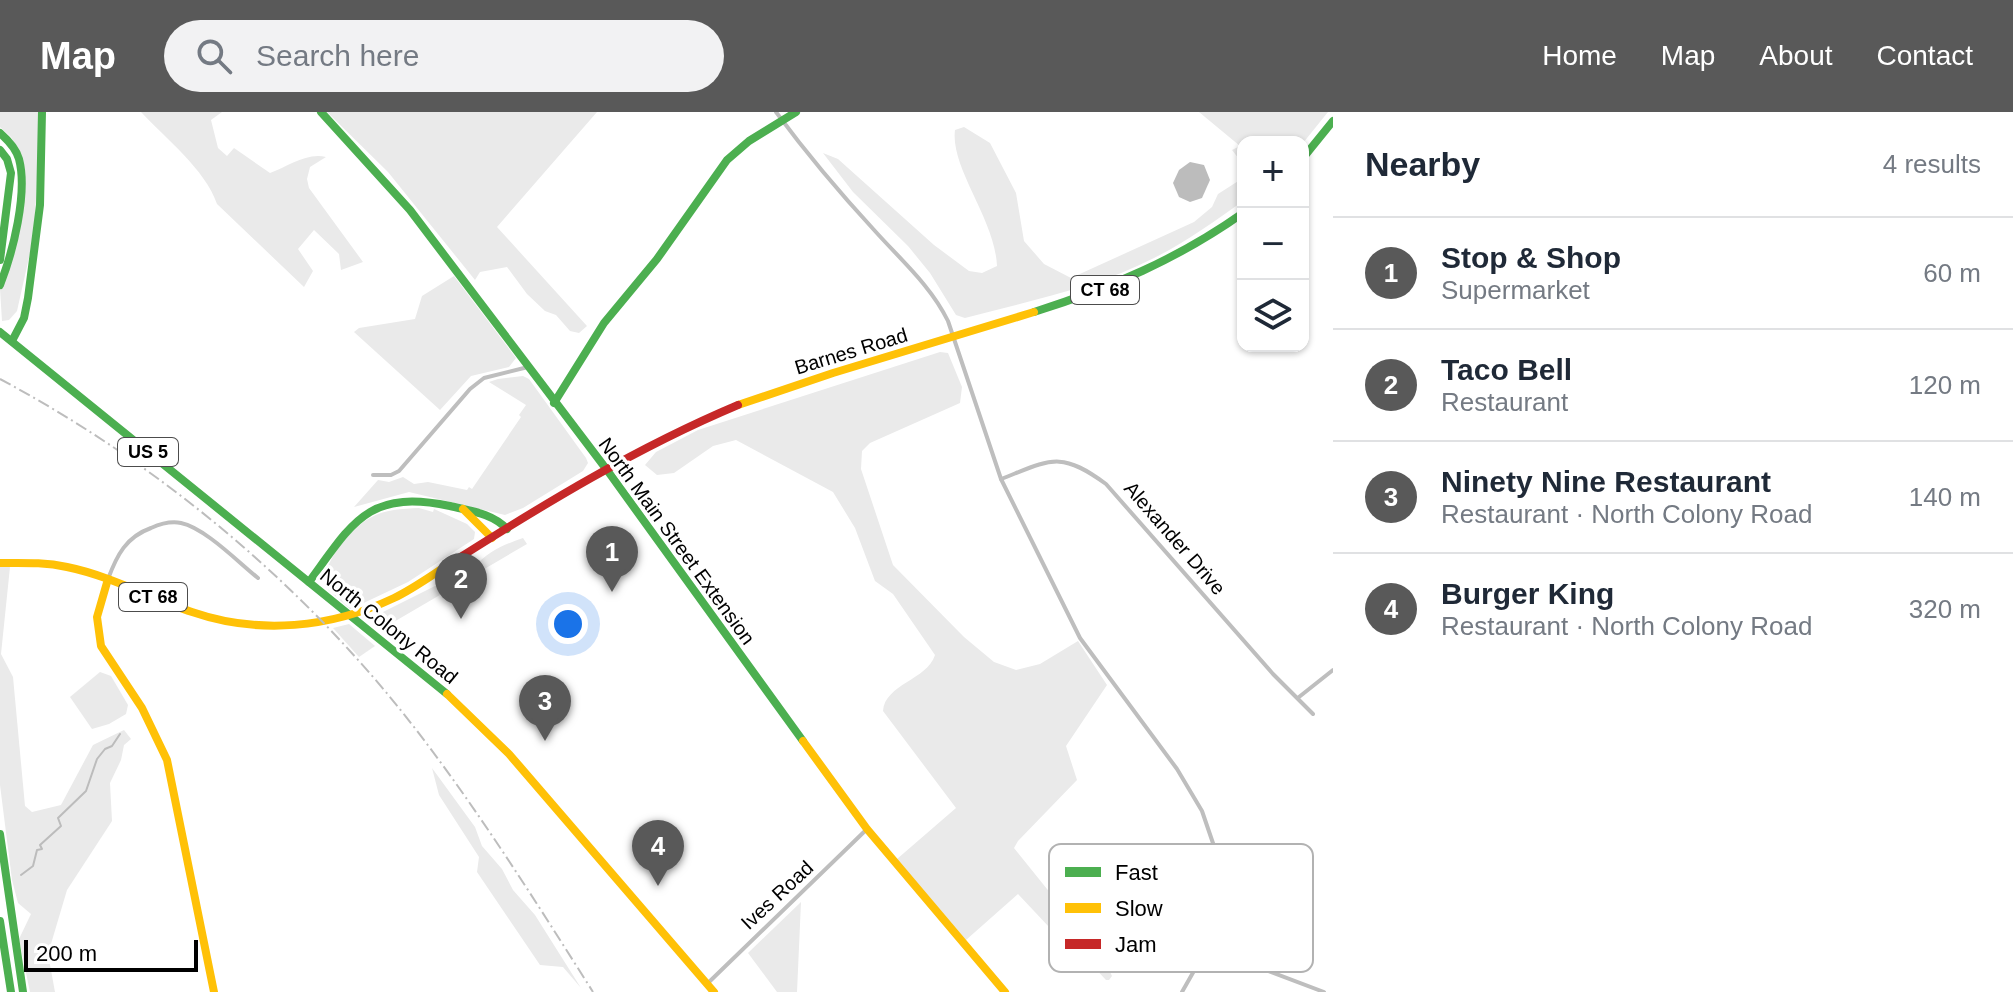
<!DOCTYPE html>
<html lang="en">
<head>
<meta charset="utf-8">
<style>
	:root { --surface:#fff; --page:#f2f2f3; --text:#1f2937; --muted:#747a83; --line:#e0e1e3; --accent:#595959 }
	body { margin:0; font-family:Helvetica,sans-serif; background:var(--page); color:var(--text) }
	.controls { position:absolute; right:24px; top:24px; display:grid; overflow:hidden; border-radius:16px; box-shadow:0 2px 6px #0004 }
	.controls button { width:72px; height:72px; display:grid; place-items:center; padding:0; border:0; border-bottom:2px solid var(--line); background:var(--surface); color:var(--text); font:40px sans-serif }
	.scale { position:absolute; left:24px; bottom:20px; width:174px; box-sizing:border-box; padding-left:8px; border:4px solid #000; border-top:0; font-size:22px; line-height:28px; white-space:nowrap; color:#000; -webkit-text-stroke:6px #fff; paint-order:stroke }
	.you { position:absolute; left:568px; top:512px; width:28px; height:28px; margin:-20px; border:6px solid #fff; border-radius:50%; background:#1a73e8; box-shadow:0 0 0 12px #1a73e833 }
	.badge { display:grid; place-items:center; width:52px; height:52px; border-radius:50%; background:var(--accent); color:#fff; font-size:26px; font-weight:700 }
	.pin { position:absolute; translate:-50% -66px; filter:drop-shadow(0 2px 4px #0008) }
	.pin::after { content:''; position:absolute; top:42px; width:28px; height:24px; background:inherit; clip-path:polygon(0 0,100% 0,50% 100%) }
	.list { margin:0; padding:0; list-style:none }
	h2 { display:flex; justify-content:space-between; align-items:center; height:104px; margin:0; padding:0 32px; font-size:34px }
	h2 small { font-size:26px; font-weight:400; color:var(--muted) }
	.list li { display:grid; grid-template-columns:52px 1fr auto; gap:24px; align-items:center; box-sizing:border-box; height:112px; padding:0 32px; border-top:2px solid var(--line) }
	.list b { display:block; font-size:30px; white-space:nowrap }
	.list p { margin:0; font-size:26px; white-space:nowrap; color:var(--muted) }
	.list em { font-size:26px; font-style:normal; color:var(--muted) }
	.icon { flex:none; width:44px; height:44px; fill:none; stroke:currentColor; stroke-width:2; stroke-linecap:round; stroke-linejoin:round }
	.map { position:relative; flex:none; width:1333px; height:880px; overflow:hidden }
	header { display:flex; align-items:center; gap:48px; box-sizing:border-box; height:112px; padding:0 40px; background:var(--accent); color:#fff }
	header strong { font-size:38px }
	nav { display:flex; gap:44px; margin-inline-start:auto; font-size:28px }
	.search { width:560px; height:72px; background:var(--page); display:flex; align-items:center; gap:20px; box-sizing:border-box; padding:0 28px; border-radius:44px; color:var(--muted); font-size:30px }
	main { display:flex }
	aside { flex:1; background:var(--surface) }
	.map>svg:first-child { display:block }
</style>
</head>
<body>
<header>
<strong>Map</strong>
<div class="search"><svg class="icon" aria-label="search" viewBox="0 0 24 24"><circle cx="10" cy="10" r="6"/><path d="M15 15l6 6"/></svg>Search here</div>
<nav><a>Home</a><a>Map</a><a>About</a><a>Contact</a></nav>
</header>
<main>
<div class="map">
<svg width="1333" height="880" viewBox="0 0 1333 880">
	<rect width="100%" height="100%" fill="#fff"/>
	<g fill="#eaeaea">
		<polygon points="0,0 40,0 35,106 30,141 17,199 9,208 2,209 0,177 21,90 16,34 11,25 0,15"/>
		<path d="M141 0H222L211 8 218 36 227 44 234 36 270 61C287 55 307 40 326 45L310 55 307 67 309 76 363 150 341 158 339 142 314 118 298 137 313 159 304 175 217 92C205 57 166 27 141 0Z"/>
		<polygon points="327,0 597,0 497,115 587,214 579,221 570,219 556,203 545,199 527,182 507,155 480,160 475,168 388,60"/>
		<polygon points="1199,0 1328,0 1303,31 1243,30 1243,52 1232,38 1240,34"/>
		<path d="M964 15 990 31 1016 81 1024 129 1044 152 1071 166 1194 110 1212 95 1218 82 1243 66V89C1215 109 1186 130 1154 146 1096 176 1028 189 965 206L956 203 930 161 908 134 853 80 823 41 838 47 934 133 969 159 982 161 997 154C995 107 950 56 955 18Z"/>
		<polygon points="454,164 516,246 509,255 471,264 440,298 354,220 359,216 415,207 422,184"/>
		<path d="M940 240 948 241 962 275 960 291 870 331 862 339 861 357 893 453 964 525 994 550 1016 558 1040 552 1078 529 1107 573 1066 634 1077 668 1018 729 1014 736 1105 849 1112 864 1109 868H1106L1077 837 1065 832 1018 782 966 828 897 747 956 696 883 599C885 572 927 568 935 543L893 482 875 469 855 416 833 380 736 328 713 334 674 361 657 363 645 353 656 340 698 318Z"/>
		<polygon points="523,264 529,267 586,346 588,351 583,359 523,396 505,403 409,380 354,395 378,368 389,370 403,365 414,372 428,370 467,378 469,375 472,377 521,305 519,303 526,293 489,270 498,267"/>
		<path d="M419 396 433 400 434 397 467 412 475 420 474 427 408 470 353 496 350 497 326 476C318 455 352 415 370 406 385 397 402 397 419 396Z"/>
		<path d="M523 426 527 432 392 511 374 512 371 506 447 468 467 450 474 455C489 439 503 433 523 426Z"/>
		<polygon points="0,455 10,455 1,542 13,565 25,694 32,700 61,693 93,633 124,618 131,627 124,633 121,648 110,671 112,709 67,778 48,842 55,880 30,880 19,827 31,802 18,791 12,768 0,673"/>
		<polygon points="349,512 375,534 359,545 333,516"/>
		<polygon points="100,560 111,564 128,593 126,602 109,612 92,617 70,585"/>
		<polygon points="432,656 475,715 482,734 502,757 513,778 535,803 581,876 563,855 540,853 477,760 479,745 439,683"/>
		<polygon points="801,790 797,880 777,880 748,841"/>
	</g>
	<polygon fill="#bcbcbc" points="1190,50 1204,53 1210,68 1202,86 1190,90 1179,85 1173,71 1179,58"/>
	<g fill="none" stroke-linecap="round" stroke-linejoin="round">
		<polyline stroke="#bcbcbc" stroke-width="2" points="21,763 33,754 37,738 42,737 40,733 61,714 58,706 86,679 97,647 105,637 112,634 120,622"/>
		<g stroke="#bebebe" stroke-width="4">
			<path d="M776 0C807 42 840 81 875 119 901 148 931 174 948 209L1001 367 1080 526 1177 657 1202 699 1216 740 1217 784 1207 836 1182 880"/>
			<polyline points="373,363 391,363 399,359 470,277 484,266 528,255"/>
			<path d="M1001 367C1050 348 1060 338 1106 372L1273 562 1313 602"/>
			<path d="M108 467C117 443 126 425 151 416 160 412 171 409 181 411 205 416 238 450 258 466"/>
			<polyline points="1299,585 1333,558"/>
			<polyline points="1207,836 1324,880"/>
			<polyline points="708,871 867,717"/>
		</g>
		<g stroke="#4caf50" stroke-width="8">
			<polyline points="321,0 410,98 607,358 803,629"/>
			<path d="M0 21C8 28 16 36 19 47 28 81 13 140 0 173"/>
			<polyline points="0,38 7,47 11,61 0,148"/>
			<polyline points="1303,46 1333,9"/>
			<path d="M1034 200C1110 176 1178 147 1243 101"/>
			<polyline points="0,220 447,582"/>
			<polyline points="12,229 24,206 28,186 40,93 42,0"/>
			<polyline points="554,291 604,211 657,147 727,48 749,29 796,0"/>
			<path d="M309 470C353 410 368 377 450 394 470 399 492 401 507 417"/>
			<polyline points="0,722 23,880"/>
			<polyline points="0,809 11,880"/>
		</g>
		<g stroke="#ffc107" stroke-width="8">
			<polyline points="738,293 833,261 1034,200"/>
			<polyline points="463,397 492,426"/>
			<path d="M0 451C23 451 44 450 67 455 111 464 150 486 192 500 259 523 331 516 394 486 413 477 432 463 451 451"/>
			<polyline points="108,467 97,505 101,534 142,596 167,648 214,880"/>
			<polyline points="447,582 509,642 714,880"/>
			<polyline points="803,629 867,717 1005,880"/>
		</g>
		<path stroke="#c62828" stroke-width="8" d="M451 451C544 392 636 336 738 293"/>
		<path stroke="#bdbdbd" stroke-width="2" stroke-dasharray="12 4 2 4" stroke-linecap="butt" d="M0 267C159 352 303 472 414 615 479 699 536 790 593 880"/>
	</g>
	<g text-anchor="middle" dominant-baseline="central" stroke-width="7" stroke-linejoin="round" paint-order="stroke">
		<g fill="#fff" stroke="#4c4c4c" stroke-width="2">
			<rect x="1071" y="164" width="68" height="28" rx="6"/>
			<rect x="118" y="326" width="60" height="28" rx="6"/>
			<rect x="119" y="471" width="68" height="28" rx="6"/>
		</g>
		<g font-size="18" font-weight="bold" fill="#000">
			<text x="1105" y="178">CT 68</text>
			<text x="148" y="340">US 5</text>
			<text x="153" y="485">CT 68</text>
		</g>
		<g font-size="20" fill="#000" stroke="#fff">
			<text transform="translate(851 239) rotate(-17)">Barnes Road</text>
			<text transform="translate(1175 426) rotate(49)">Alexander Drive</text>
			<text transform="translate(677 429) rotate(54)">North Main Street Extension</text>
			<text transform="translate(389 514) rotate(39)">North Colony Road</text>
			<text transform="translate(777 783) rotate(-43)">Ives Road</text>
		</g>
	</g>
	<rect x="1049" y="732" width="264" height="128" rx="12" fill="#fff" stroke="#b2b2b2" stroke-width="2"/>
	<rect x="1065" y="755" width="36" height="10" fill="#4caf50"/>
	<rect x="1065" y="791" width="36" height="10" fill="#ffc107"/>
	<rect x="1065" y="827" width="36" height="10" fill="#c62828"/>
	<g font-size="22" fill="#000">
		<text x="1115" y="768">Fast</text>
		<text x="1115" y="804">Slow</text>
		<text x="1115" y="840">Jam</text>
	</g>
</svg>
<div class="controls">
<button>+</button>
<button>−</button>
<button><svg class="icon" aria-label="layers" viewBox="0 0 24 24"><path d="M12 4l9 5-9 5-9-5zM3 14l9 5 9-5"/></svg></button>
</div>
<div class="scale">200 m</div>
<div class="you"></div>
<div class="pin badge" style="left:612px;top:480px">1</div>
<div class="pin badge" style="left:461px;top:507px">2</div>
<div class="pin badge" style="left:545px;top:629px">3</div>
<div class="pin badge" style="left:658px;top:774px">4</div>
</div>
<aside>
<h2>Nearby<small>4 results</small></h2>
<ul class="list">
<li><span class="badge">1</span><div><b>Stop &amp; Shop</b><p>Supermarket</p></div><em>60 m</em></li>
<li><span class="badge">2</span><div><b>Taco Bell</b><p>Restaurant</p></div><em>120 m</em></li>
<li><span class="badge">3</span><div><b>Ninety Nine Restaurant</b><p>Restaurant · North Colony Road</p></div><em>140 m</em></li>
<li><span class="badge">4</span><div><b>Burger King</b><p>Restaurant · North Colony Road</p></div><em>320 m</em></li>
</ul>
</aside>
</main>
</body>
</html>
